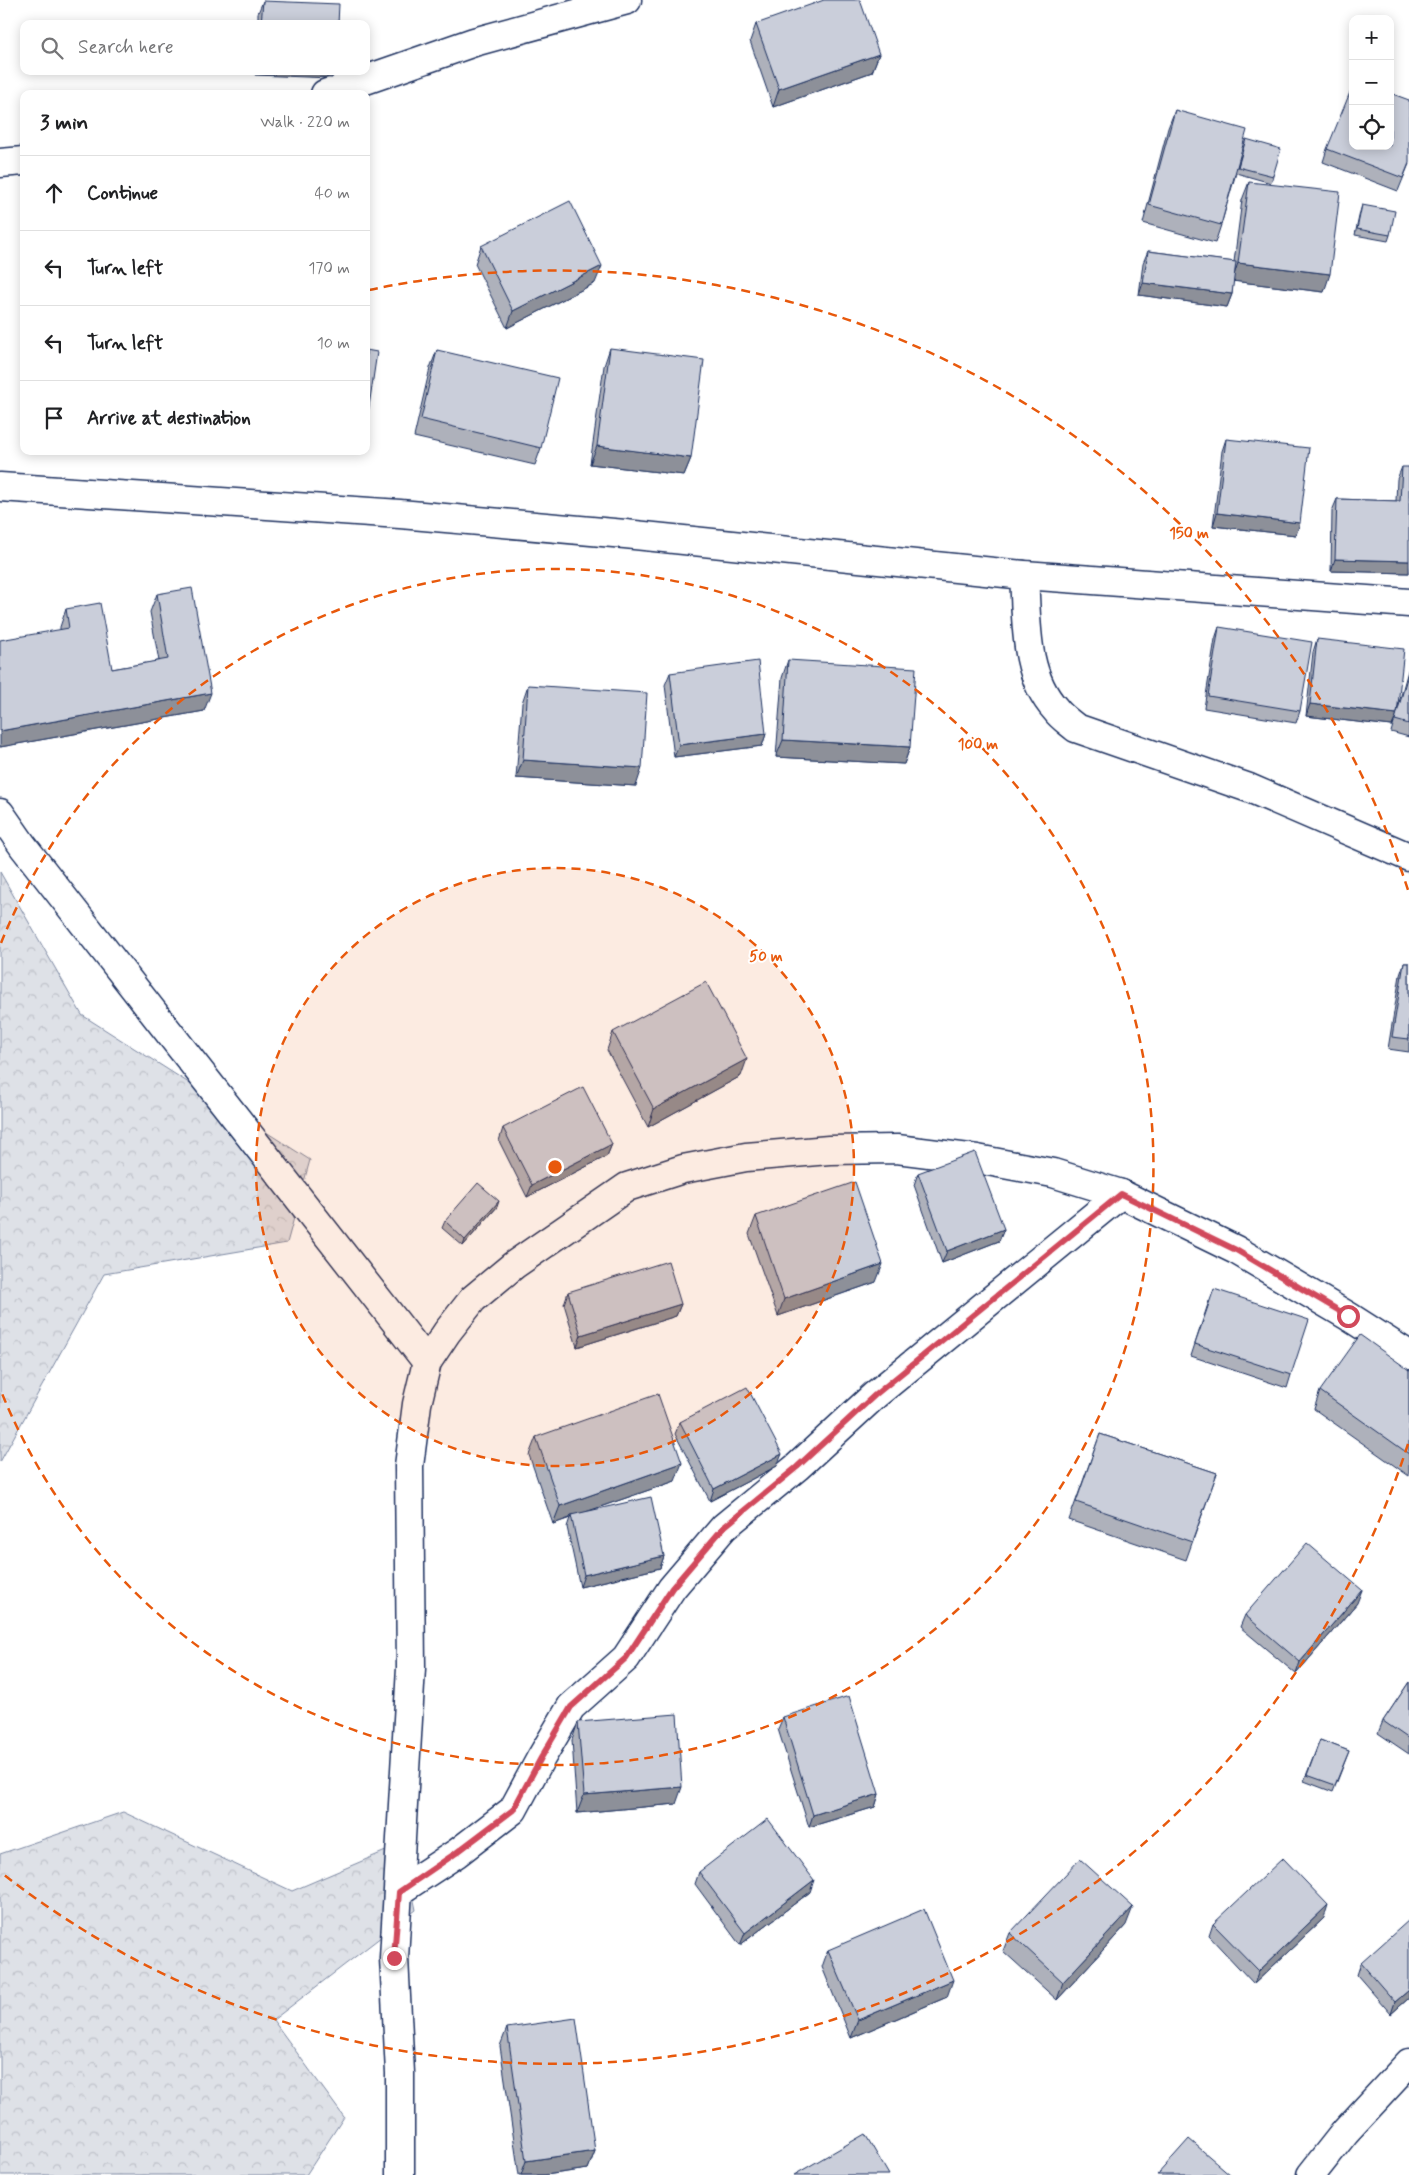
<!DOCTYPE html>
<html lang="en">
<head>
<meta charset="utf-8">
<style>
	:root { --surface:#fff; --page:#f2f2f2; --text:#202124; --muted:#757577; --line:#e0e0e0 }
	body { margin:0; font-family:Mynerve,sans-serif; background:var(--page); color:var(--text) }
	.controls { position:absolute; right:15px; top:15px; display:grid; overflow:hidden; border-radius:10px; box-shadow:0 2px 12px #0003 }
	.controls button { width:45px; height:45px; display:grid; place-items:center; padding:0; border:0; border-bottom:1px solid var(--line); background:var(--surface); color:var(--text); font:25px sans-serif }
	.stop { position:absolute; width:15px; height:15px; margin:-11px; border:4px solid #d1495b; border-radius:50%; background:#fff }
	.stop.end { background:#d1495b; border-color:#fff; box-shadow:0 1px 5px #0008 }
	.list { margin:0; padding:0; list-style:none }
	h2 { display:flex; justify-content:space-between; align-items:center; height:65px; margin:0; padding:0 20px; font-size:21px }
	h2 small { font-size:16px; font-weight:400; color:var(--muted) }
	.list li { display:grid; grid-template-columns:32px 1fr auto; gap:15px; align-items:center; box-sizing:border-box; height:75px; padding:0 20px; border-top:1px solid var(--line) }
	.list b { display:block; font-size:19px; white-space:nowrap }
	.list em { font-size:16px; font-style:normal; color:var(--muted) }
	.icon { flex:none; width:28px; height:28px; fill:none; stroke:currentColor; stroke-width:2; stroke-linecap:round; stroke-linejoin:round }
	.map { position:relative; flex:none; width:1409px; height:2175px; overflow:hidden }
	.search { position:absolute; background:var(--surface); box-shadow:0 2px 12px #0003; left:20px; top:20px; width:350px; height:55px; display:flex; align-items:center; gap:12px; box-sizing:border-box; padding:0 18px; border-radius:10px; color:var(--muted); font-size:19px }
	.panel { position:absolute; background:var(--surface); box-shadow:0 2px 12px #0003; left:20px; top:90px; width:350px; height:365px; border-radius:10px }
	.map>svg:first-child { display:block }
</style>
</head>
<body>
<div class="map">
<svg width="1409" height="2175" viewBox="0 0 1409 2175">
	<defs>
		<pattern id="forest-crowns" width="20" height="18" patternUnits="userSpaceOnUse" patternTransform="scale(1.25)"><rect width="20" height="18" fill="#dee1e7"/><path d="M2 6a3 3 0 1 1 6 0M12 15a3 3 0 1 1 6 0" fill="none" stroke="#bec1c9"/></pattern>
	</defs>
	<rect width="100%" height="100%" fill="#fff"/>
	<filter id="ink" filterUnits="userSpaceOnUse"><feTurbulence type="fractalNoise" baseFrequency=".02" numOctaves="2"/><feDisplacementMap in="SourceGraphic" scale="10" xChannelSelector="R" yChannelSelector="G"/><feConvolveMatrix kernelMatrix="1 2 1 2 8 2 1 2 1" color-interpolation-filters="sRGB"/></filter>
	<g filter="url(#ink)">
		<g fill="url(#forest-crowns)" stroke="#7c88a2">
			<polygon points="0,872 82,1015 310,1160 287,1243 104,1274 0,1462"/>
			<polygon points="123,1812 292,1891 402,1844 416,1910 273,2020 344,2117 306,2175 0,2175 0,1854"/>
		</g>
		<g fill="none" stroke-linecap="round" stroke-linejoin="round">
			<defs>
				<g id="minor">
					<polyline points="325,94 474,42 627,0"/>
					<polyline points="0,163 24,161"/>
					<polyline points="0,487 400,514 625,534 1024,575 1409,603"/>
					<path d="M1024 575C1027 621 1023 674 1056 710 1061 717 1069 722 1076 728L1249 788 1409 857"/>
					<polyline points="0,813 23,846 427,1362"/>
					<polyline points="399,1891 457,1853 513,1810 541,1758 571,1707 626,1658 672,1588 724,1527 797,1467 875,1395 1121,1194"/>
					<polyline points="400,2175 400,2073 394,1958 411,1668 409,1466 417,1404 427,1362 447,1332 473,1299 514,1265 627,1187 683,1169 746,1157 829,1150 897,1149 977,1159 1053,1173 1121,1194 1236,1250 1348,1316 1409,1355"/>
					<polyline points="1311,2175 1345,2132 1409,2063"/>
				</g>
			</defs>
			<use href="#minor" stroke="#1b2f5e" stroke-width="31"/>
			<use href="#minor" stroke="#fff" stroke-width="28"/>
		</g>
		<g fill="#aeb1bb" stroke="#1b2f5e">
			<polygon points="263,1 338,24 258,24 258,13"/>
			<polygon points="756,24 879,54 872,72 773,107 750,41"/>
			<polygon points="1175,110 1237,168 1246,139 1273,176 1271,183 1236,173 1221,225 1215,243 1143,223 1168,128"/>
			<polygon points="1327,149 1409,164 1398,191 1323,162"/>
			<polygon points="1249,182 1324,292 1233,281 1232,294 1227,307 1139,295 1143,263 1148,251 1234,262 1242,200"/>
			<polygon points="1362,205 1390,235 1388,241 1355,235 1360,212"/>
			<polygon points="481,246 595,283 507,328 475,264"/>
			<polygon points="610,348 691,458 684,475 590,464 604,366"/>
			<polygon points="437,350 541,448 535,465 414,437 430,368"/>
			<polygon points="1226,439 1296,535 1213,526 1222,451"/>
			<polygon points="1402,467 1409,573 1331,571 1332,511 1337,499 1396,501 1397,479"/>
			<polygon points="157,594 204,711 0,747 60,630 60,627 66,609 112,669 159,661 150,612"/>
			<polygon points="1219,627 1300,711 1296,723 1204,708 1215,639"/>
			<polygon points="1317,639 1397,710 1409,667 1409,737 1391,732 1394,722 1392,726 1306,716 1313,652"/>
			<polygon points="788,660 910,747 904,764 776,757 782,678"/>
			<polygon points="670,673 766,734 762,746 674,757 665,685"/>
			<polygon points="528,685 636,786 516,778 522,703"/>
			<polygon points="1404,963 1409,963 1409,1052 1388,1049 1400,975"/>
			<polygon points="613,1032 741,1076 648,1127 607,1050"/>
			<polygon points="503,1128 612,1144 607,1156 527,1197 499,1141"/>
			<polygon points="918,1173 1004,1229 999,1241 942,1263 914,1185"/>
			<polygon points="497,1207 463,1246 442,1228 445,1221"/>
			<polygon points="756,1216 876,1282 778,1316 749,1234"/>
			<polygon points="568,1292 681,1304 676,1316 577,1347 564,1304"/>
			<polygon points="1209,1301 1291,1375 1287,1388 1191,1356"/>
			<polygon points="1409,1370 1409,1476 1314,1409 1320,1391"/>
			<polygon points="680,1422 777,1466 710,1501 675,1434"/>
			<polygon points="1100,1434 1217,1473 1186,1560 1069,1520"/>
			<polygon points="536,1437 675,1481 591,1510 664,1556 660,1568 580,1587 567,1527 570,1518 553,1524 529,1455"/>
			<polygon points="1357,1603 1296,1674 1240,1627 1245,1615"/>
			<polygon points="1409,1682 1409,1754 1378,1733 1383,1721"/>
			<polygon points="783,1717 879,1794 875,1807 809,1827 778,1729"/>
			<polygon points="578,1722 676,1804 577,1813 572,1740"/>
			<polygon points="1320,1740 1349,1751 1333,1792 1304,1781"/>
			<polygon points="699,1872 810,1892 740,1945 695,1884"/>
			<polygon points="1324,1918 1254,1984 1209,1936 1213,1924"/>
			<polygon points="1126,1925 1057,2000 1003,1951 1010,1933"/>
			<polygon points="828,1950 947,1997 851,2038 822,1967"/>
			<polygon points="1361,1963 1409,1998 1391,2014 1357,1975"/>
			<polygon points="507,2028 595,2151 588,2169 545,2175 519,2175 500,2046"/>
		</g>
		<g fill="#8d9099" stroke="#1b2f5e">
			<polygon points="879,54 872,72 773,107 779,89"/>
			<polygon points="256,71 334,71 332,78 255,75"/>
			<polygon points="1238,263 1330,274 1324,292 1232,281"/>
			<polygon points="602,266 595,283 507,328 513,311"/>
			<polygon points="1143,283 1232,294 1227,307 1139,295"/>
			<polygon points="597,446 691,458 684,475 590,464"/>
			<polygon points="1217,513 1300,523 1296,535 1213,526"/>
			<polygon points="1335,559 1409,561 1409,573 1331,571"/>
			<polygon points="211,693 204,711 0,747 0,731"/>
			<polygon points="1310,704 1397,714 1392,726 1306,716"/>
			<polygon points="766,734 762,746 674,757 679,745"/>
			<polygon points="783,740 910,747 904,764 776,757"/>
			<polygon points="523,760 642,768 636,786 516,778"/>
			<polygon points="747,1059 741,1076 648,1127 654,1109"/>
			<polygon points="612,1144 607,1156 527,1197 532,1185"/>
			<polygon points="499,1201 497,1207 463,1246 465,1240"/>
			<polygon points="1004,1229 999,1241 942,1263 947,1251"/>
			<polygon points="883,1264 876,1282 778,1316 784,1299"/>
			<polygon points="681,1304 676,1316 577,1347 581,1335"/>
			<polygon points="782,1454 777,1466 710,1501 714,1489"/>
			<polygon points="682,1463 675,1481 571,1517 571,1515 570,1518 553,1524 560,1506"/>
			<polygon points="664,1556 660,1568 580,1587 584,1575"/>
			<polygon points="1362,1590 1357,1603 1296,1674 1300,1662"/>
			<polygon points="682,1787 676,1804 577,1813 584,1795"/>
			<polygon points="879,1794 875,1807 809,1827 813,1815"/>
			<polygon points="814,1880 810,1892 740,1945 745,1933"/>
			<polygon points="1328,1905 1324,1918 1254,1984 1259,1971"/>
			<polygon points="1133,1907 1126,1925 1057,2000 1063,1982"/>
			<polygon points="953,1980 947,1997 851,2038 858,2020"/>
			<polygon points="1409,1990 1409,1998 1391,2014 1395,2002"/>
			<polygon points="595,2151 588,2169 545,2175 521,2175 526,2161"/>
		</g>
		<g fill="#caceda" stroke="#1b2f5e">
			<polygon points="824,0 860,0 879,54 779,89 756,24"/>
			<polygon points="263,1 339,4 338,24 261,24"/>
			<polygon points="1353,85 1353,146 1390,146 1390,93 1409,100 1409,163 1403,178 1327,149"/>
			<polygon points="1175,110 1247,130 1221,225 1149,205"/>
			<polygon points="1246,139 1281,149 1273,176 1238,167"/>
			<polygon points="1249,182 1340,192 1330,274 1238,263"/>
			<polygon points="570,201 602,266 513,311 481,246"/>
			<polygon points="1362,205 1395,211 1390,235 1357,229"/>
			<polygon points="1148,251 1236,262 1232,294 1143,283"/>
			<polygon points="610,348 704,360 691,458 597,446"/>
			<polygon points="366,350 377,352 366,427"/>
			<polygon points="437,350 558,378 541,448 421,419"/>
			<polygon points="1226,439 1309,448 1300,523 1217,513"/>
			<polygon points="1402,467 1409,467 1409,561 1335,559 1337,499 1400,501"/>
			<polygon points="192,588 211,693 0,731 0,640 69,628 66,609 100,603 112,669 168,659 157,594"/>
			<polygon points="1219,627 1312,642 1300,711 1208,696"/>
			<polygon points="1317,639 1404,649 1397,714 1310,704"/>
			<polygon points="788,660 916,668 910,747 783,740"/>
			<polygon points="758,661 766,734 679,745 670,673"/>
			<polygon points="1409,671 1409,724 1395,720"/>
			<polygon points="528,685 647,693 642,768 523,760"/>
			<polygon points="1404,963 1409,963 1409,1039 1392,1037"/>
			<polygon points="706,982 747,1059 654,1109 613,1032"/>
			<polygon points="583,1087 612,1144 532,1185 503,1128"/>
			<polygon points="975,1152 1004,1229 947,1251 918,1173"/>
			<polygon points="855,1182 883,1264 784,1299 756,1216"/>
			<polygon points="478,1183 499,1201 465,1240 445,1221"/>
			<polygon points="668,1261 681,1304 581,1335 568,1292"/>
			<polygon points="1214,1289 1309,1320 1291,1375 1195,1344"/>
			<polygon points="1360,1335 1409,1370 1409,1454 1320,1391"/>
			<polygon points="747,1387 782,1454 714,1489 680,1422"/>
			<polygon points="658,1394 682,1463 560,1506 536,1437"/>
			<polygon points="1100,1434 1217,1473 1192,1542 1076,1502"/>
			<polygon points="651,1497 664,1556 584,1575 571,1515"/>
			<polygon points="1307,1543 1362,1590 1300,1662 1245,1615"/>
			<polygon points="1409,1682 1409,1739 1383,1721"/>
			<polygon points="849,1696 879,1794 813,1815 783,1717"/>
			<polygon points="677,1714 682,1787 584,1795 578,1722"/>
			<polygon points="1320,1740 1349,1751 1335,1785 1307,1775"/>
			<polygon points="768,1819 814,1880 745,1933 699,1872"/>
			<polygon points="1283,1858 1328,1905 1259,1971 1213,1924"/>
			<polygon points="1080,1859 1133,1907 1063,1982 1010,1933"/>
			<polygon points="924,1909 953,1980 858,2020 828,1950"/>
			<polygon points="1409,1920 1409,1990 1395,2002 1361,1963"/>
			<polygon points="576,2018 595,2151 526,2161 507,2028"/>
			<polygon points="865,2134 889,2175 794,2175"/>
			<polygon points="1189,2139 1231,2175 1157,2175"/>
		</g>
	</g>
	<g fill="none" stroke-linecap="round" stroke-linejoin="round" filter="url(#ink)">
		<polyline stroke="#d1495b" stroke-width="6" points="394,1958 399,1892 456,1853 513,1810 541,1758 571,1707 626,1658 672,1588 724,1527 797,1467 875,1395 1121,1194 1236,1250 1348,1316"/>
	</g>
	<circle cx="555" cy="1167" r="299" fill="#e8590c" fill-opacity=".12"/>
	<g fill="none" stroke="#e8590c" stroke-width="2.5" stroke-dasharray="9 6">
		<circle cx="555" cy="1167" r="299"/>
		<path d="M1 943A598 598 0 1 1 1 1391"/>
		<path d="M1408 1444A897 897 0 0 1 3 1874M369 290A897 897 0 0 1 1408 890"/>
	</g>
	<circle cx="555" cy="1167" r="8" fill="#e8590c" stroke="#fff" stroke-width="2.5"/>
	<g font-size="15" text-anchor="middle" font-weight="bold" fill="#e8590c" stroke="#fff" stroke-width="4" stroke-linejoin="round" paint-order="stroke">
		<text x="1189" y="538">150 m</text>
		<text x="978" y="749">100 m</text>
		<text x="766" y="961">50 m</text>
	</g>
</svg>
<div class="controls">
<button>+</button>
<button>−</button>
<button><svg class="icon" aria-label="locate" viewBox="0 0 24 24"><circle cx="12" cy="12" r="6"/><path d="M12 2v4M12 18v4M2 12h4M18 12h4"/></svg></button>
</div>
<div class="stop" style="left:1348px;top:1316px"></div>
<div class="stop end" style="left:394px;top:1958px"></div>
<div class="search"><svg class="icon" aria-label="search" viewBox="0 0 24 24"><circle cx="10" cy="10" r="6"/><path d="M15 15l6 6"/></svg>Search here</div>
<section class="panel">
<h2>3 min<small>Walk · 220 m</small></h2>
<ul class="list">
<li><svg class="icon" aria-label="ahead" viewBox="0 0 24 24"><path d="M12 20V5M6 11l6-6 6 6"/></svg><div><b>Continue</b></div><em>40 m</em></li>
<li><svg class="icon" aria-label="left" viewBox="0 0 24 24"><path d="M17 20v-9H6M10 6l-5 5 5 5"/></svg><div><b>Turn left</b></div><em>170 m</em></li>
<li><svg class="icon" aria-label="left" viewBox="0 0 24 24"><path d="M17 20v-9H6M10 6l-5 5 5 5"/></svg><div><b>Turn left</b></div><em>10 m</em></li>
<li><svg class="icon" aria-label="arrive" viewBox="0 0 24 24"><path d="M6 21V4h12l-3 4 3 4H6"/></svg><div><b>Arrive at destination</b></div></li>
</ul>
</section>
</div>
</body>
</html>
